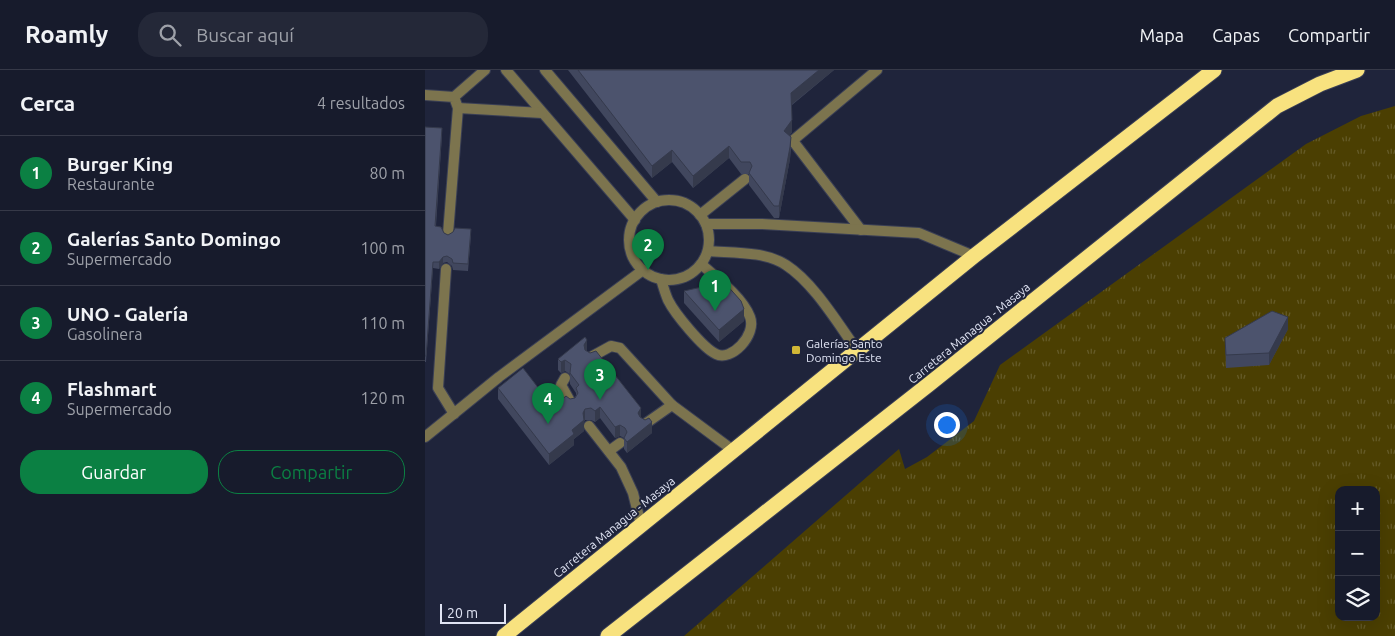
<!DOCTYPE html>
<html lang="es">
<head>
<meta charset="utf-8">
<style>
	:root { --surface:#171b2c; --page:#242838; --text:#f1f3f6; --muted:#9ea1a9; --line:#363948; --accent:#0b8043 }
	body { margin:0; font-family:Ubuntu,sans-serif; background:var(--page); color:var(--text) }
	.controls { position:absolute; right:15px; bottom:15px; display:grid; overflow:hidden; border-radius:10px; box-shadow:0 5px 20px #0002 }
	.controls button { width:45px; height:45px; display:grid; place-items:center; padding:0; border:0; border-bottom:1px solid var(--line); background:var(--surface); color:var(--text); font:25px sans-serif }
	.scale { position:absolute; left:15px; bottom:12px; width:66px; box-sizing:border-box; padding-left:5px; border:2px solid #e0e4f4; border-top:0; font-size:14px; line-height:18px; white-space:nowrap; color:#e0e4f4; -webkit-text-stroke:4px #1f243b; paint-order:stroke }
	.you { position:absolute; left:521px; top:354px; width:18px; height:18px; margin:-12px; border:4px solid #fff; border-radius:50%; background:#1a73e8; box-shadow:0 0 0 8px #1a73e833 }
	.badge { display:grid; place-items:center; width:32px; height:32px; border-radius:50%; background:var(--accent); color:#fff; font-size:16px; font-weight:700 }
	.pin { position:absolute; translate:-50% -41px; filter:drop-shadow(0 1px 2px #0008) }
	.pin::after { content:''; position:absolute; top:26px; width:18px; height:15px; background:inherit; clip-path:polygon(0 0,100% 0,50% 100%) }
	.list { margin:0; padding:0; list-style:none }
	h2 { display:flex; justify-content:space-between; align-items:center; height:65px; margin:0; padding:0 20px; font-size:21px }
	h2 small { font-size:16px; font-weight:400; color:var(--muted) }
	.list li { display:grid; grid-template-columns:32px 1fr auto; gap:15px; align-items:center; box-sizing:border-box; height:75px; padding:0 20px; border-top:1px solid var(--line) }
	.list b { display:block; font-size:19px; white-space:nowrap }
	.list p { margin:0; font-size:16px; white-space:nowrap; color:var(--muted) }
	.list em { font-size:16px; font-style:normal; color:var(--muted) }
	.actions { display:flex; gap:10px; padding:15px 20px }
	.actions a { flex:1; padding:11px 0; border:1px solid var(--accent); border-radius:20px; text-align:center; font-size:18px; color:var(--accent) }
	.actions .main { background:var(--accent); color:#fff }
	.icon { flex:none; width:28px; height:28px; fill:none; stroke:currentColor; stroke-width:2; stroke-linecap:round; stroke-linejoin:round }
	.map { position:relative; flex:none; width:970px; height:566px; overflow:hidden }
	header { display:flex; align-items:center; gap:30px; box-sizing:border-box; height:70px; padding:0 25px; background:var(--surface); border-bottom:1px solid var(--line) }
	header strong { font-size:24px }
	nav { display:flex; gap:28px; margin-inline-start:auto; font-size:18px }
	.search { width:350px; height:45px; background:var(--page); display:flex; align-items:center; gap:12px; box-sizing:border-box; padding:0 18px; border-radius:20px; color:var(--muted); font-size:19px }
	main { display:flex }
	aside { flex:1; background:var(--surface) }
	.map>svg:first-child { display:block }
</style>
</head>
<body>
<header>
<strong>Roamly</strong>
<div class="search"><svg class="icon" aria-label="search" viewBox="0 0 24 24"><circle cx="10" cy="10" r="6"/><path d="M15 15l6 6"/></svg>Buscar aquí</div>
<nav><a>Mapa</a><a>Capas</a><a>Compartir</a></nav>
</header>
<main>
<aside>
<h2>Cerca<small>4 resultados</small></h2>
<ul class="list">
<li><span class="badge">1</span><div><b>Burger King</b><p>Restaurante</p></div><em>80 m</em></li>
<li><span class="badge">2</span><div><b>Galerías Santo Domingo</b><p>Supermercado</p></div><em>100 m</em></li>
<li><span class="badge">3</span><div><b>UNO - Galería</b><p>Gasolinera</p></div><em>110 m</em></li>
<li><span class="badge">4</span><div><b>Flashmart</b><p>Supermercado</p></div><em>120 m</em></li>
</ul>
<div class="actions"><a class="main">Guardar</a><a>Compartir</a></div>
</aside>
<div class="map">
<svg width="970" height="566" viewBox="0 0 970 566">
	<defs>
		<pattern id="grass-tufts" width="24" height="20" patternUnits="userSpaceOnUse" patternTransform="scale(1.25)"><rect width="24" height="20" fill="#4b3f02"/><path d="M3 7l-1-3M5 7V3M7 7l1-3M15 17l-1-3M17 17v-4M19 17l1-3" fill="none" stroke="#655b28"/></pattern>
	</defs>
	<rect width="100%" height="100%" fill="#1f243b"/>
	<path fill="url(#grass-tufts)" fill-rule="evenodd" d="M970 36V566H259L474 379 480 399 502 387 549 351 575 295 881 74 936 46ZM914 420H951V547H914Z"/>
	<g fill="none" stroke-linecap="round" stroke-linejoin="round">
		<defs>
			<g id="lane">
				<polyline points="81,0 210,150"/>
				<polyline points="120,0 232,132"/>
				<polyline points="0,25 29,27 33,38 23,164"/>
				<polyline points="29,27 60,0"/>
				<polyline points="33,38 117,43"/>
				<polyline points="368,71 436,160"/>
				<polyline points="366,72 452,0"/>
				<circle cx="244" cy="170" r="40"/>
				<polyline points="275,145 320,109"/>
				<polyline points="281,154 337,154 494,163 549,186"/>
				<path d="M283 181C307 183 340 181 361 195 389 213 413 254 432 280"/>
				<polyline points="21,199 13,318 29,344"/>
				<path d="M236 209C238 216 240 223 243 230 250 244 278 278 291 284 306 292 332 265 325 247 318 228 291 207 276 194"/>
				<polyline points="166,287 186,276 195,278 247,335 309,381"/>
				<polyline points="140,308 136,315 146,333"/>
				<polyline points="220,354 247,335"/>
				<polyline points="164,356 196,397 208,423 216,455"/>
				<polyline points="0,367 74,307 218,200"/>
				<polyline points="184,381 195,373"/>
			</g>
			<g id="highway">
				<polyline points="79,566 549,186 789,0"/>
				<polyline points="183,566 503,315 852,36 895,14 932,0"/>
			</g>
		</defs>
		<use href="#lane" stroke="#3a3f55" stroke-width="12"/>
		<use href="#highway" stroke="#3a3f55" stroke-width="17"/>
		<use href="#lane" stroke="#7c744e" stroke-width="10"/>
		<use href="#highway" stroke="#f8e27f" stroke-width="15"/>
	</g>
	<g fill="#41475e">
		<polygon points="143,0 409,0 367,35 367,62 364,66 366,79 365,89 354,148 349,148 324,115 324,104 316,104 304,88 268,118 247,92 227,108"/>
		<polygon points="0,57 17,65 11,156 19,163 23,165 46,165 43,201 28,200 27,196 22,192 18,193 14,199 8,198 1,292 0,292"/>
		<polygon points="259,221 319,251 294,272 259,233"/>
		<polygon points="863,259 844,295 801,298 800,268"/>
		<polygon points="162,281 227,363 202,383 199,379 199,368 195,366 190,368 175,348 170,352 166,350 160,350 159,352 159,361 149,369 149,375 124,395 73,329 73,318 128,337 150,328 151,325 151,323 145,314 145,304 140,301 136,303 133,300 133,289"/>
	</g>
	<g fill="#353a4c">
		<polygon points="394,0 409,0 366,35 366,23"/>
		<polygon points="367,50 367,62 359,73 359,61"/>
		<polygon points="366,67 365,89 354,148 354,136"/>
		<polygon points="304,76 304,88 268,118 268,106"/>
		<polygon points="247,80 247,92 227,108 227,96"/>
		<polygon points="18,187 18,193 14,199 14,192"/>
		<polygon points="319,239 319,251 294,272 294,260"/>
		<polygon points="863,247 863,259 844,295 844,283"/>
		<polygon points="162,270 162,281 159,286 159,275"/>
		<polygon points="140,290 140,301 136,303 136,292"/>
		<polygon points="175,337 175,348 170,352 170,341"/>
		<polygon points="216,338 216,349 213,343"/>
		<polygon points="160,339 160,350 159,352 159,361 149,369 149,375 124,395 124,384 147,360"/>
		<polygon points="227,352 227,363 202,383 202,372"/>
		<polygon points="195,355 195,366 190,368 190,357"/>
	</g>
	<g fill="#4c536d" stroke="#353a4c">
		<polygon points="153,0 394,0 366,23 367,50 359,61 366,67 365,77 354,136 349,136 324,103 327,96 325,92 316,92 304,76 268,106 247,80 227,96"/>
		<polygon points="0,57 17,58 10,156 16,157 19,163 23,165 28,162 30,158 46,159 43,194 28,193 27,189 22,186 18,187 14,192 8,192 1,286 0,286"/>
		<polygon points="299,212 316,231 319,239 294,260 259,221"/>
		<polygon points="847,241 863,247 844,283 801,285 800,268"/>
		<polygon points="160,267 162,270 159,275 160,280 165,283 171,281 216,338 213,343 215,347 220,350 224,348 227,352 202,372 199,368 202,362 200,358 195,355 190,357 175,337 170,341 166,338 160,339 158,343 159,350 147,360 149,364 124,384 73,318 98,298 128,337 141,326 145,329 150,328 153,323 151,318 154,315 145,303 146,294 140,290 136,292 133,289"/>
	</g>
	<rect fill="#d1b736" stroke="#1f243b" stroke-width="2" x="366" y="275" width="10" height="10" rx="2.5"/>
	<g text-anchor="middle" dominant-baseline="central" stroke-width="4" stroke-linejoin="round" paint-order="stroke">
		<g font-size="12" fill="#e0e4f4" stroke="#1f243b">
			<text transform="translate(544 263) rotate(-39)">Carretera Managua - Masaya</text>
			<text transform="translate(189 457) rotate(-39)">Carretera Managua - Masaya</text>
		</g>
		<g font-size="12" fill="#e0e4f4" stroke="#1f243b" text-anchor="start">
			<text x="381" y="273">Galerías Santo<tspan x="381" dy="14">Domingo Este</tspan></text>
		</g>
	</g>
</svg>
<div class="controls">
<button>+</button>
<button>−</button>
<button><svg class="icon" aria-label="layers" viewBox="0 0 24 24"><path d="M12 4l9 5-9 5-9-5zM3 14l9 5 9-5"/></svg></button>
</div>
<div class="scale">20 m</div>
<div class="you"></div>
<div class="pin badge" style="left:290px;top:241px">1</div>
<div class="pin badge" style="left:223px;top:200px">2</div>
<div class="pin badge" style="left:175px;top:330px">3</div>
<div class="pin badge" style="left:123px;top:354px">4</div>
</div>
</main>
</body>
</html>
